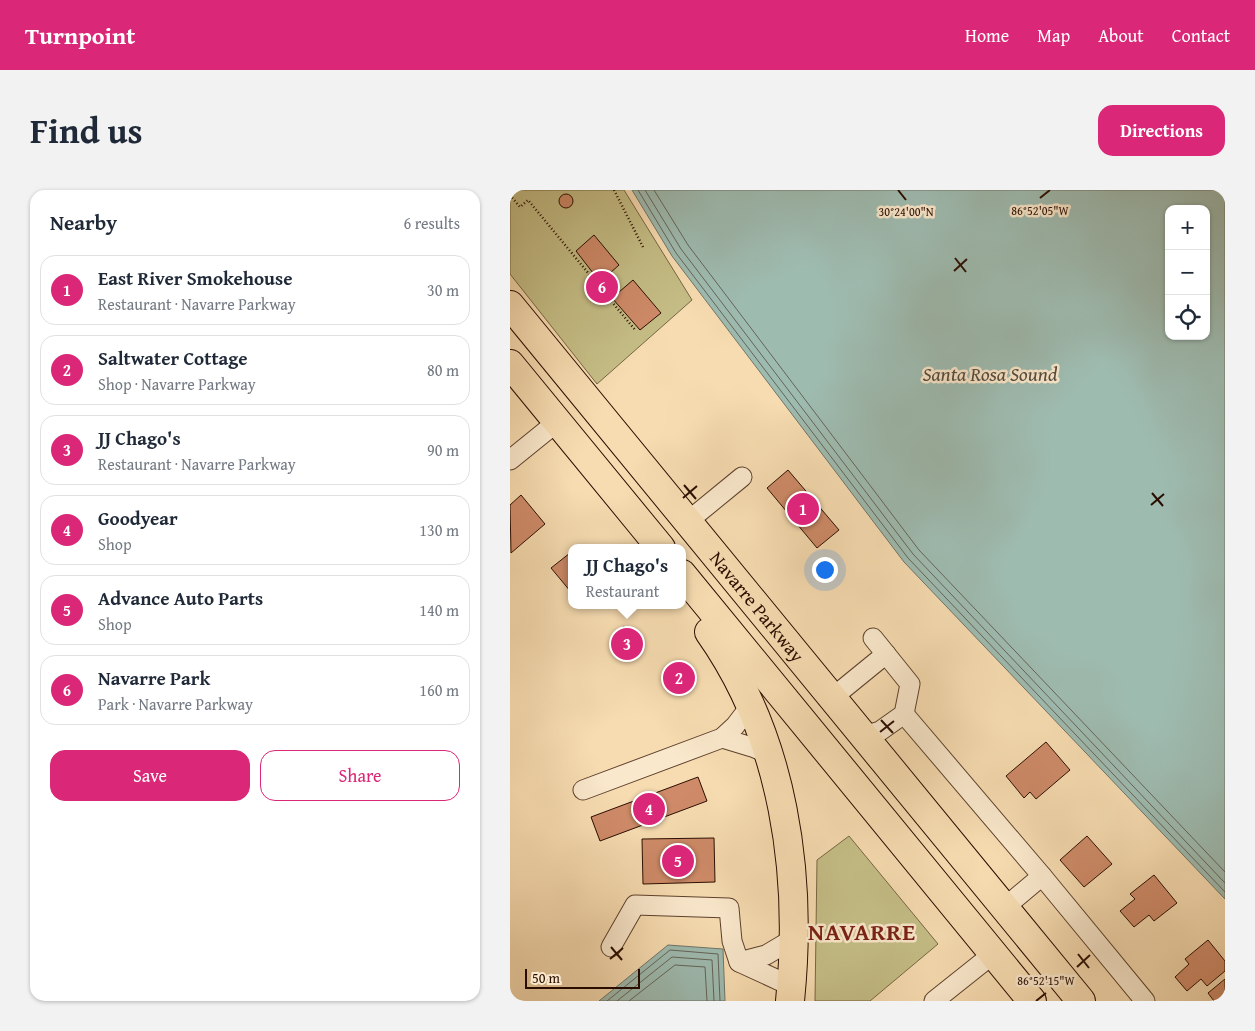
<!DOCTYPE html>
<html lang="en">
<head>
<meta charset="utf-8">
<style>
	:root { --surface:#fff; --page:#f2f2f3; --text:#1f2937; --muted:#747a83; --line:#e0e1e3; --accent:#db2777 }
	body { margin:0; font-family:"Gentium Book Plus",serif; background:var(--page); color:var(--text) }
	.controls { position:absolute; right:15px; top:15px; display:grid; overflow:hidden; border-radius:10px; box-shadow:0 1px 4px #0004 }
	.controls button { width:45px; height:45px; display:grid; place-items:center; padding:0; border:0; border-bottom:1px solid var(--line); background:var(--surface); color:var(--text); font:25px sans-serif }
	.scale { position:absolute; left:15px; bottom:12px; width:115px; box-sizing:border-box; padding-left:5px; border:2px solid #2a0d00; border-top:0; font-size:14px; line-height:18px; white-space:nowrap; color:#2a0d00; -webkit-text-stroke:4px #fae8cc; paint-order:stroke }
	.you { position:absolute; left:314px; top:379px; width:18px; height:18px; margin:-12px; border:4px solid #fff; border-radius:50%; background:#1a73e8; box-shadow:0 0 0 8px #1a73e833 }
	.badge { display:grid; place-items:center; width:32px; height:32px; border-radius:50%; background:var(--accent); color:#fff; font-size:16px; font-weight:700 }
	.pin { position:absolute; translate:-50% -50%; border:2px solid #fff; box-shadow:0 1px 5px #0006 }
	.popup { position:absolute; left:58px; top:354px; width:118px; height:65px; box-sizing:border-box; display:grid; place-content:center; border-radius:10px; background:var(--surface); filter:drop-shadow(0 1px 4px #0005); font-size:16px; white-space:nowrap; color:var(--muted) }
	.popup b { font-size:19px; color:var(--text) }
	.popup::after { content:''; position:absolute; left:50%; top:100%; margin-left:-10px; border:10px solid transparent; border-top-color:var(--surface) }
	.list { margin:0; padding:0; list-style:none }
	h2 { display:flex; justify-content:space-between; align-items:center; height:65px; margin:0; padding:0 20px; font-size:21px }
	h2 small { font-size:16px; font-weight:400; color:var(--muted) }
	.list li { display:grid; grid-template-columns:32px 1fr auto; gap:15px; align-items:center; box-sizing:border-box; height:70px; margin:0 10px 10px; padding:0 10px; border:1px solid var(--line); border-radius:15px }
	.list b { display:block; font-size:19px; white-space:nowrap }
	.list p { margin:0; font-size:16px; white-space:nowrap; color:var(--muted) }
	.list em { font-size:16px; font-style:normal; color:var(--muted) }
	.actions { display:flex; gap:10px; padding:15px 20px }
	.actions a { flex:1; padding:11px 0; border:1px solid var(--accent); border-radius:15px; text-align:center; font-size:18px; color:var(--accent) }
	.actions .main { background:var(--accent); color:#fff }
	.icon { flex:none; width:28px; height:28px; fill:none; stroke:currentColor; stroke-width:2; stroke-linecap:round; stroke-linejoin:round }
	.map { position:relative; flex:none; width:715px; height:811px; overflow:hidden; border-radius:15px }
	header { display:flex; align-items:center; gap:30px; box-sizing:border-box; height:70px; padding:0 25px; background:var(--accent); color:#fff }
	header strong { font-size:24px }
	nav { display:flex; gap:28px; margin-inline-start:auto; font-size:18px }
	.intro { display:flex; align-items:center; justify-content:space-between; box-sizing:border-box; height:120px; padding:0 30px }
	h1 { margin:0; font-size:35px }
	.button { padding:12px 22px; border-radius:15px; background:var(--accent); color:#fff; font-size:18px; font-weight:700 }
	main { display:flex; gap:30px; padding:0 30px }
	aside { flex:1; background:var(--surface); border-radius:15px; box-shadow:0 1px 4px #0004 }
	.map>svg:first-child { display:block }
</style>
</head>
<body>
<header>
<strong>Turnpoint</strong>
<nav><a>Home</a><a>Map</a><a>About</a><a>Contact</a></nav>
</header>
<div class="intro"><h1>Find us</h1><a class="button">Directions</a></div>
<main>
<aside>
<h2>Nearby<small>6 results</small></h2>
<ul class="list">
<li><span class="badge">1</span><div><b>East River Smokehouse</b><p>Restaurant · Navarre Parkway</p></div><em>30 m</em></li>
<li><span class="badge">2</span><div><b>Saltwater Cottage</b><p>Shop · Navarre Parkway</p></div><em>80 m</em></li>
<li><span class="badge">3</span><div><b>JJ Chago's</b><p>Restaurant · Navarre Parkway</p></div><em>90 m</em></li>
<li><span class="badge">4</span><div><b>Goodyear</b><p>Shop</p></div><em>130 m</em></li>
<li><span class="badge">5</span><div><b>Advance Auto Parts</b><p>Shop</p></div><em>140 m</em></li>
<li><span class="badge">6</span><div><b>Navarre Park</b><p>Park · Navarre Parkway</p></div><em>160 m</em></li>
</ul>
<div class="actions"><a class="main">Save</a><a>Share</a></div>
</aside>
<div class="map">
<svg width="715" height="811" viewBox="0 0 715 811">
	<rect width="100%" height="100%" fill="#f7dcb1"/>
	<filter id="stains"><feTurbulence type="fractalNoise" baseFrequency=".004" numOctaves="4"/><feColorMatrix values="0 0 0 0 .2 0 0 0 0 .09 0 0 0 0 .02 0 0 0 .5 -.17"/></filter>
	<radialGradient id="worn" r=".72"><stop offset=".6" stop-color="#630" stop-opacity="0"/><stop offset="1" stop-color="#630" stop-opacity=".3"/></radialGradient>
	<g fill="#c5be86" stroke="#786643">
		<polygon points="0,0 114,0 182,110 87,194 0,84"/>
		<polygon points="339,646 428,754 360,811 305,811 307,670"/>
	</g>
	<g fill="#9ebbb0" stroke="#70756a" fill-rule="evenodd">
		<path d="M122 0H715V709L394 372 162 66ZM659 19H696V146H659Z"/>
		<polygon points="158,755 213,759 215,811 89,811"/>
	</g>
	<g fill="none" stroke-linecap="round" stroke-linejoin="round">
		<g stroke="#646458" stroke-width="1">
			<polyline points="128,0 166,63 398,368 715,702"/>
			<polyline points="135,0 171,59 403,364 715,693"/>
			<polyline points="144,0 178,55 409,360 715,682"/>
			<polyline points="97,811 160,760 208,764 210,811"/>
			<polyline points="107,811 162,767 202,770 204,811"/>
			<polyline points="119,811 165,775 195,777 197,811"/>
		</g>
	</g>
	<g fill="#cf8b69" stroke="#2a0d00">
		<circle cx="56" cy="11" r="7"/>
		<polygon points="84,45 109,75 90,92 66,61"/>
		<polygon points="123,90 151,123 130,140 102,108"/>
		<polygon points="278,280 329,340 307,358 257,298"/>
		<polygon points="11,305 35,334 1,363 0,315"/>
		<polygon points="60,363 62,366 61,402 41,378"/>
		<polygon points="114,436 133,460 120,471 101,447"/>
		<polygon points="177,473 185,486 159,502 154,493 158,490 156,486"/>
		<polygon points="536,552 560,580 526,609 520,602 514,608 496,586"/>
		<polygon points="188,587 197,611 90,651 81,627"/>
		<polygon points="577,646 602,674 574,697 550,670"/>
		<polygon points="204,648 205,692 133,694 132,649"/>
		<polygon points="644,685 667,713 644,731 639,725 624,737 610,721 625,709 620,704"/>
		<polygon points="698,750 715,771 715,781 697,796 691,789 677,801 665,787 679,774 675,769"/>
		<polygon points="715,789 715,811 704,811 698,803"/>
	</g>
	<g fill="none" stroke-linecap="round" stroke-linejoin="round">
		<defs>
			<g id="minor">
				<polyline points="0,270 47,232"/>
				<polyline points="177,332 232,287"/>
				<polyline points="322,508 376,464"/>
				<polyline points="394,524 532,686 635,811"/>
				<polyline points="353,546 370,541 394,524 400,494 363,448"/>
				<polyline points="212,548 245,558 259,564"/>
				<polyline points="73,600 212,548 225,536 241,515"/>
				<polyline points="494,718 532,686"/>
				<polyline points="101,757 125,715 219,718 222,751 229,772"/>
				<polyline points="281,796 229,772 256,765 283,749"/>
				<polyline points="424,811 483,764"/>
			</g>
			<g id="highway">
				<path id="s1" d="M0 115 571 811"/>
				<polyline points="0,174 151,358"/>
				<polyline points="172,384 522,811"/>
				<path d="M199 442C274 548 293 684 280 811"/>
			</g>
		</defs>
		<use href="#minor" stroke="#5d412c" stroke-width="21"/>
		<use href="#highway" stroke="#2a0d00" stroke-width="30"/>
		<g stroke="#2a0d00" stroke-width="2.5" stroke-dasharray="1 2.5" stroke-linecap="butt">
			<polyline points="104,0 134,59"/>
			<polyline points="0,5 10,17 18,10 126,141"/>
		</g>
		<use href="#minor" stroke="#fae8cc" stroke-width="19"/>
		<use href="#highway" stroke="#f7dcb1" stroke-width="28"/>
	</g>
	<path fill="none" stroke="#2a0d00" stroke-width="2" d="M388 0 396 10M530 8 540 0M445 68 456 82M444 81 457 69M174 295 186 309M642 303 653 316M173 308 187 296M641 315 654 304M371 530 383 543M370 542 384 531M101 757 112 770M568 764 579 778M100 769 113 758M567 777 580 765M526 811 536 803"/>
	<g text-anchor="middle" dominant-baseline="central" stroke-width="5" stroke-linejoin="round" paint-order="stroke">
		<g font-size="19" fill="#2a0d00" stroke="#fae8cc">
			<text stroke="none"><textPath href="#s1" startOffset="390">Navarre Parkway</textPath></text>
		</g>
		<g font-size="20" font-style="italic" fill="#534a3e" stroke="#fae8cc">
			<text x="480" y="183">Santa Rosa Sound</text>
		</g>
		<g font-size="24" font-weight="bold" letter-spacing="1" fill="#7a1f14" stroke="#fae8cc">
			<text x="352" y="741">NAVARRE</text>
		</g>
	</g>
	<g font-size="12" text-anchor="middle" fill="#2a0d00" stroke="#fae8cc" stroke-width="5" stroke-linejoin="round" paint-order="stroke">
		<text x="530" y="25">86°52'05"W</text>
		<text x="396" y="26">30°24'00"N</text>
		<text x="536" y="795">86°52'15"W</text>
	</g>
	<rect width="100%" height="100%" filter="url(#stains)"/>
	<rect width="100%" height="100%" fill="url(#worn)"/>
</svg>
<div class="controls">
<button>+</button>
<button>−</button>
<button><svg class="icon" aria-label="locate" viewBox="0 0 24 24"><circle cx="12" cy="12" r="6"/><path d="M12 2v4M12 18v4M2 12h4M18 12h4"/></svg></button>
</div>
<div class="scale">50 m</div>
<div class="you"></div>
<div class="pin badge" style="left:293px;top:319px">1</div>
<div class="pin badge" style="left:169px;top:488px">2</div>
<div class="pin badge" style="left:117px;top:454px">3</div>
<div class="popup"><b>JJ Chago's</b>Restaurant</div>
<div class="pin badge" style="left:139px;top:619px">4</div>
<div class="pin badge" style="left:168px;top:671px">5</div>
<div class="pin badge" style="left:92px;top:97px">6</div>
</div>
</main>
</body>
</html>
